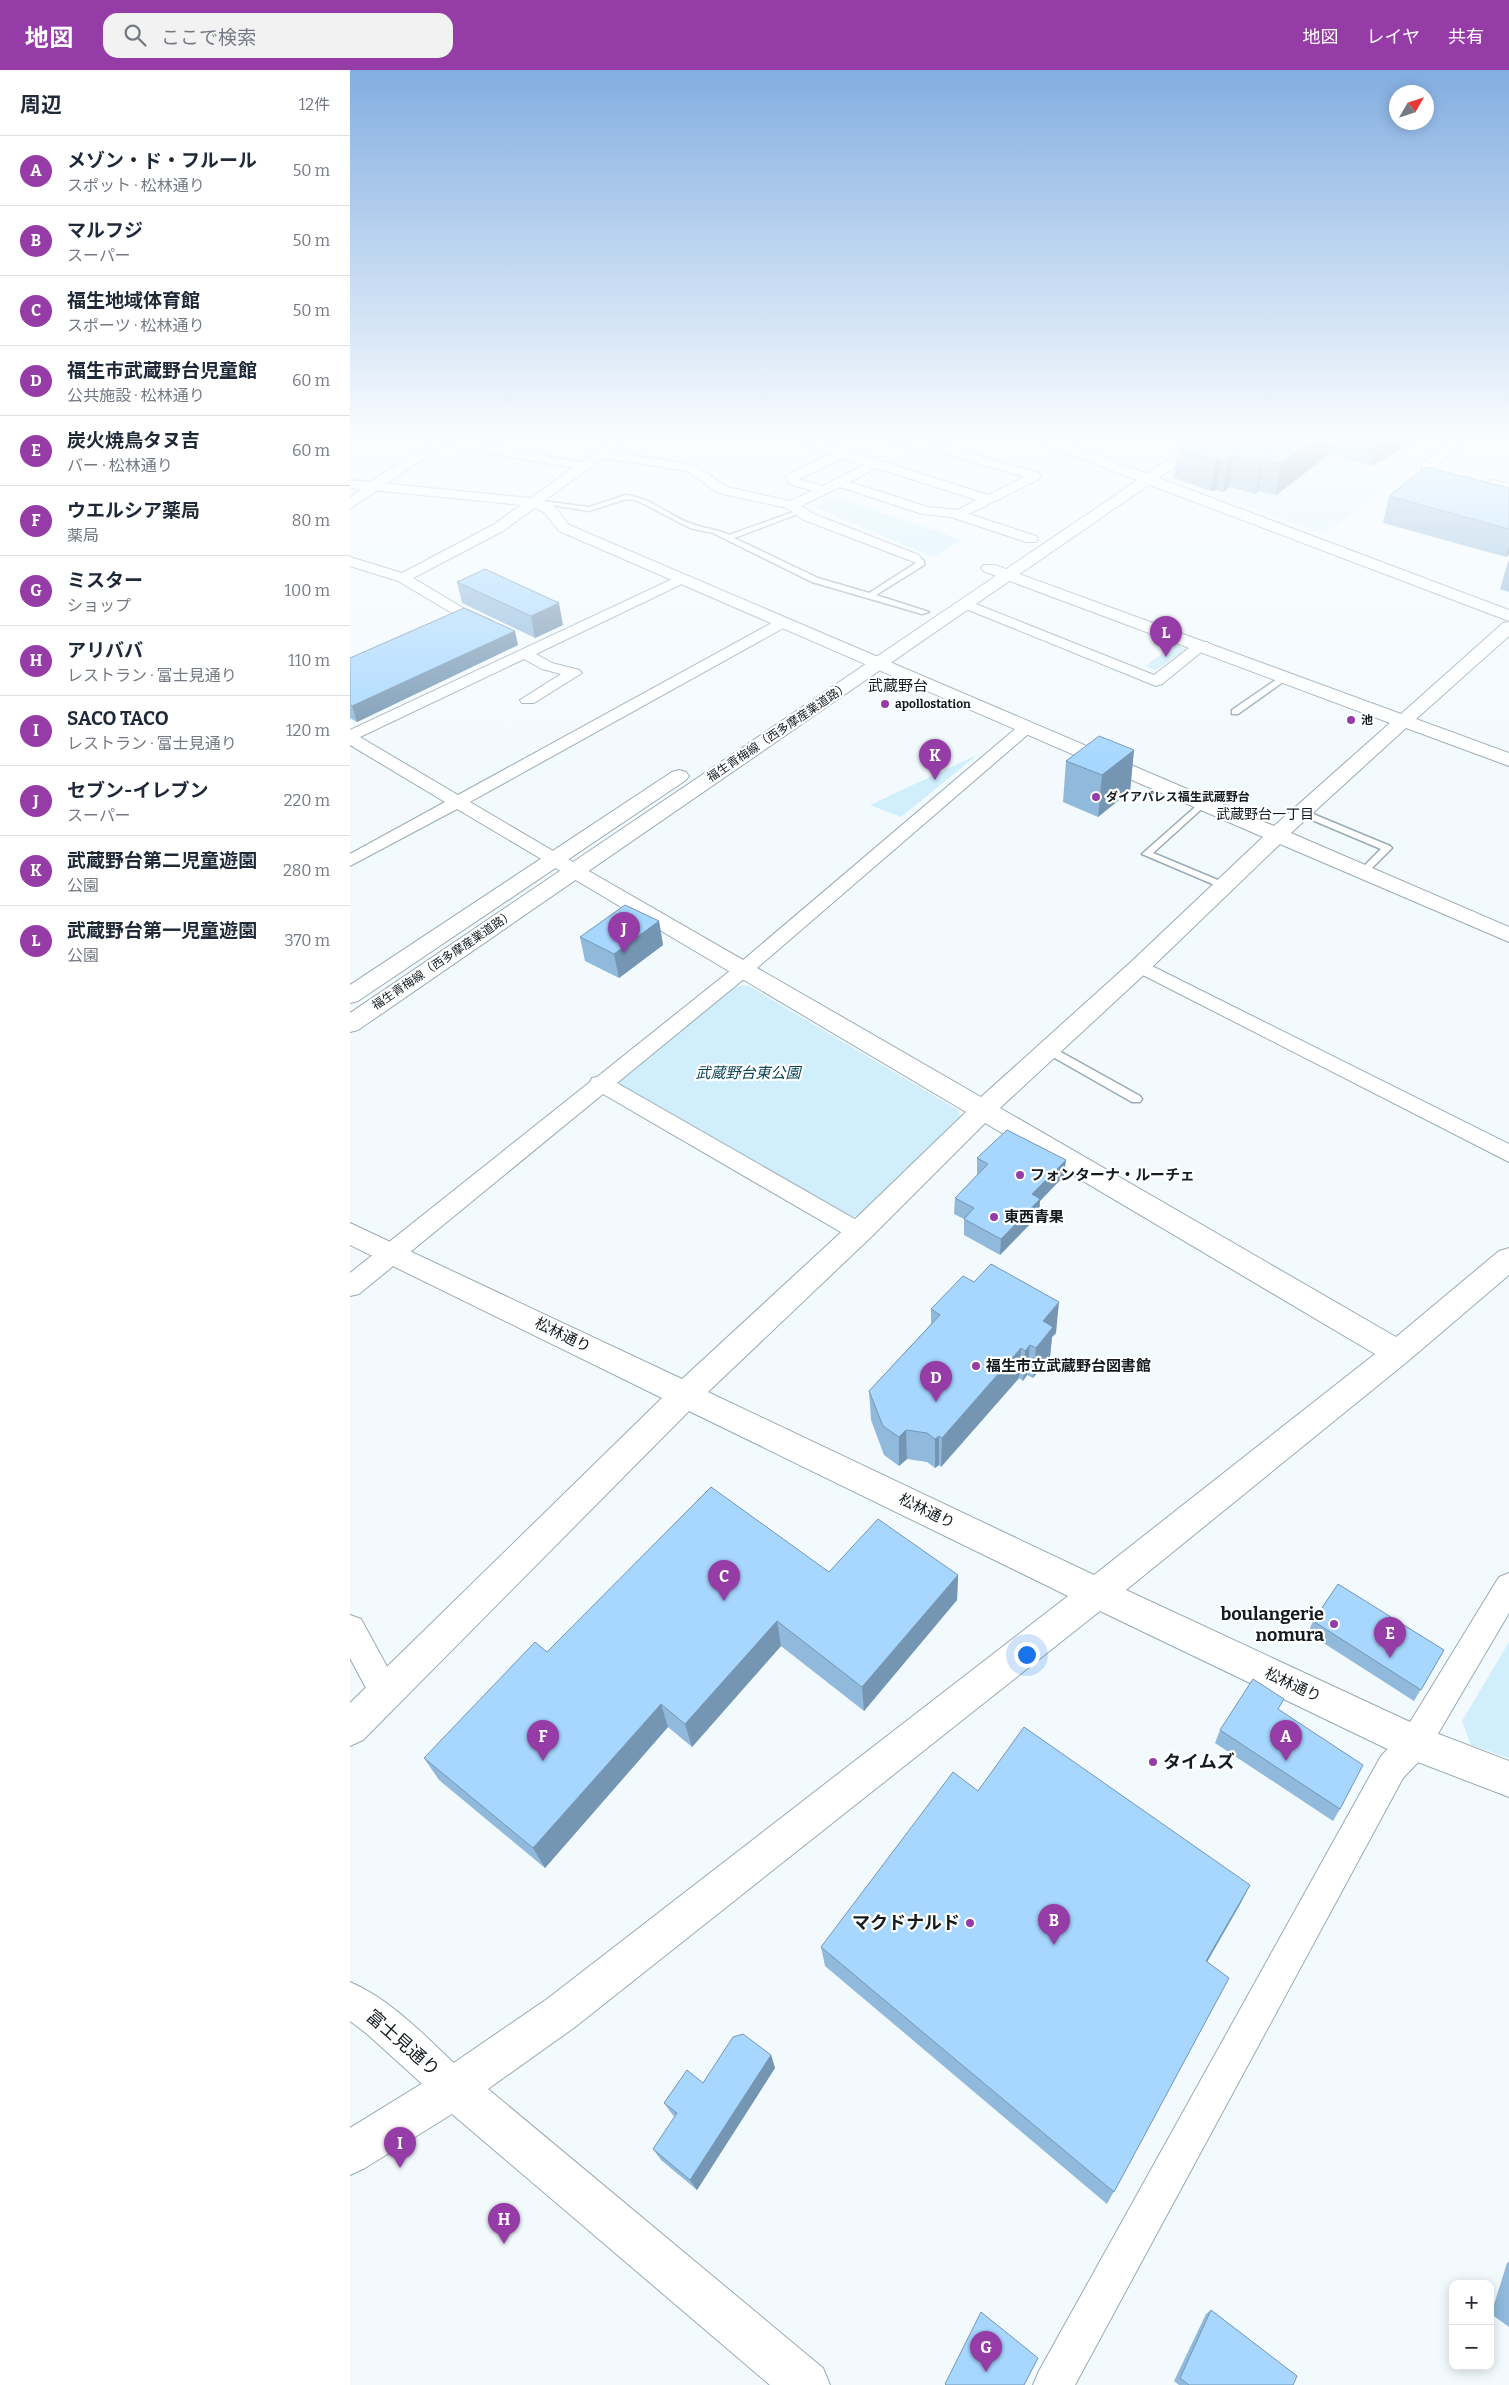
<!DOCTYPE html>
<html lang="ja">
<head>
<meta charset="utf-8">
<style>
	:root { --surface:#fff; --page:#f2f2f3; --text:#1f2937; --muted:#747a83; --line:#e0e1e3; --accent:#963ca7 }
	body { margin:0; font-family:Bitter,"Noto Sans JP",serif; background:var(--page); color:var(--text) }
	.controls { position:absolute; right:15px; bottom:15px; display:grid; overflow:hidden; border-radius:10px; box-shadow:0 2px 12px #0003 }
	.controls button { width:45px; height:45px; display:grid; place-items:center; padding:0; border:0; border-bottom:1px solid var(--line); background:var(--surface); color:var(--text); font:25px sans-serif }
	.compass { position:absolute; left:1039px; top:15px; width:45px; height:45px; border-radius:50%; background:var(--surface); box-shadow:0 2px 12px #0003; rotate:51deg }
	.you { position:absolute; left:676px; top:1584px; width:18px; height:18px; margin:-12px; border:4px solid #fff; border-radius:50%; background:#1a73e8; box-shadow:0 0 0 8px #1a73e833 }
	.badge { display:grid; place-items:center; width:32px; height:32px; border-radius:50%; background:var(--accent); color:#fff; font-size:16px; font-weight:700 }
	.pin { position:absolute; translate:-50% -41px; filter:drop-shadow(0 1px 2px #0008) }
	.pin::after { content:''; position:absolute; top:26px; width:18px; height:15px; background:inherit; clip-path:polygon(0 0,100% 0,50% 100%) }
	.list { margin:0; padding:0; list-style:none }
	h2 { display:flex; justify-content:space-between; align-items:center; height:65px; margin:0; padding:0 20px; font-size:21px }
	h2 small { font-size:16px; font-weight:400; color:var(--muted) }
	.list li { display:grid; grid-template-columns:32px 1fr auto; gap:15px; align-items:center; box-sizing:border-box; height:70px; padding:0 20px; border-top:1px solid var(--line) }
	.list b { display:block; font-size:19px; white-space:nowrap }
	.list p { margin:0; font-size:16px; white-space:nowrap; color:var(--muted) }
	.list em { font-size:16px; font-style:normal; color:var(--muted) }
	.icon { flex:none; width:28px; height:28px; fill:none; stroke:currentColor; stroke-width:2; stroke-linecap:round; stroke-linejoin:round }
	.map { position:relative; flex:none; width:1159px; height:2315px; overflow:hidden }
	header { display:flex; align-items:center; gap:30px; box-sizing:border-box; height:70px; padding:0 25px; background:var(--accent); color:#fff }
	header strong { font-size:24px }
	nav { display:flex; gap:28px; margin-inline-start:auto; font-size:18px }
	.search { width:350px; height:45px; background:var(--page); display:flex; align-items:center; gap:12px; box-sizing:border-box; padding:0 18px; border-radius:15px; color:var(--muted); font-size:19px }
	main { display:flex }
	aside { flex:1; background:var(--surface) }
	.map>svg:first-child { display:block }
</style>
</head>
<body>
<header>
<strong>地図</strong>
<div class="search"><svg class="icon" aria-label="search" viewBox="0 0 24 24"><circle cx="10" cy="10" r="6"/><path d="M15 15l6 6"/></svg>ここで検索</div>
<nav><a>地図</a><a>レイヤ</a><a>共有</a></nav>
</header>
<main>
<aside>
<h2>周辺<small>12件</small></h2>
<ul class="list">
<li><span class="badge">A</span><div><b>メゾン・ド・フルール</b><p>スポット · 松林通り</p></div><em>50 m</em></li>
<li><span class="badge">B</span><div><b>マルフジ</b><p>スーパー</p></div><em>50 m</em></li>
<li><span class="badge">C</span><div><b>福生地域体育館</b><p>スポーツ · 松林通り</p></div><em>50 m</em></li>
<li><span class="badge">D</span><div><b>福生市武蔵野台児童館</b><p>公共施設 · 松林通り</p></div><em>60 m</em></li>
<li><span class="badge">E</span><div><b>炭火焼鳥タヌ吉</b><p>バー · 松林通り</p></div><em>60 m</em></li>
<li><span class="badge">F</span><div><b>ウエルシア薬局</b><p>薬局</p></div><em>80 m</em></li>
<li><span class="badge">G</span><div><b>ミスター</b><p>ショップ</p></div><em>100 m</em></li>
<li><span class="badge">H</span><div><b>アリババ</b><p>レストラン · 富士見通り</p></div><em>110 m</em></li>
<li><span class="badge">I</span><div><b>SACO TACO</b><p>レストラン · 富士見通り</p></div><em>120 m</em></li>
<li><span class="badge">J</span><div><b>セブン-イレブン</b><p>スーパー</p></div><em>220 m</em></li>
<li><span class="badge">K</span><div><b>武蔵野台第二児童遊園</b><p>公園</p></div><em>280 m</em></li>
<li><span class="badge">L</span><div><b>武蔵野台第一児童遊園</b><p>公園</p></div><em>370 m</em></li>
</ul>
</aside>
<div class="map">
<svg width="1159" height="2315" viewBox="0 0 1159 2315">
	<rect width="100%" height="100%" fill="#f3fafe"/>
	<polygon fill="#def4fd" points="910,370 1047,408 1030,418 1034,420 1029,423 1032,424 973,464 838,414 831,403"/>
	<g fill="#d0eefb">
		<polygon points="486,427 612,470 582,487 465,437"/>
		<polygon points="825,575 837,579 806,600 795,596"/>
		<polygon points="627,685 551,747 520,735"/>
		<polygon points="397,915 608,1040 610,1046 512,1146 498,1147 270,1016 269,1008 384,917"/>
		<polygon points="1159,1572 1159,1688 1121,1675 1112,1651"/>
	</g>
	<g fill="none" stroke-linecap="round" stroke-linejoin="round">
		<defs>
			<g id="service">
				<path d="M276 425C305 429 319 447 345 455 356 459 367 459 379 465L449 440H453V442L384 468 468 508 519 523 566 493 560 488 567 486 574 491V495L526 525 579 542 572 544 462 512 363 463 340 458 288 431 276 429 239 441 182 432 185 430 239 437Z"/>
				<polygon points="933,605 940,607 888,644 882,644 882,640"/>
				<polygon points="853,730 856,731 856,735 803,783 875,813 877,815 872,818 792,784"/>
				<polygon points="951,739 1040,776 1042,778 1016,804 1010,804 1010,800 1031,779 948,744 946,742"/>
				<polygon points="700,976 790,1026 792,1029 790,1032 782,1032 696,983 694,980"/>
			</g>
			<g id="minor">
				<path d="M78 370H107L232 392 263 371 269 375 261 382 345 395 377 417 440 431 462 421 439 414 436 407 438 404 481 384 446 370H465L638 425 674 407 604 386 543 374 537 370C590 370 640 389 689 403L691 406 689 409 619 444 686 466 688 469 686 472H676L601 447 572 444 490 417 451 436 464 444 569 485 571 488 569 491 564 492 454 450 437 438 368 423 337 401 253 388 153 461 63 508 115 539 142 551 144 554 137 558 105 545 48 511 0 496V487L52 503 143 455 223 398 93 375 0 439V428L18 413 81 373ZM493 388 514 395 473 416 449 409ZM526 398 627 430 607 440 578 437 500 412Z"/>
				<polygon points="1102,370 1116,370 1081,399 1073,399 1071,396 1073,393"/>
				<polygon points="1143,410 1159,414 1159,422 1139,417 1137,414 1139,411"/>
				<polygon points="331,505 336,506 338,509 336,512 186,584 202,593 229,600 232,603 184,633 172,633 170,630 211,604 192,599 174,589 10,667 108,725 429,549 439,549 441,552 439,555 120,732 210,785 213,789 210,793 198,793 107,739 0,796 0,784 95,732 0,675 0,660"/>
				<polygon points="616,530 804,605 847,572 857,572 860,575 812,614 806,616 611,537 609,534 611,531"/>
				<polygon points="677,652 683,654 685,657 683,660 400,904 267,1013 517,1156 521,1162 517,1168 509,1171 501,1168 253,1024 9,1224 0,1226 0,1203 240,1012 242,1008 247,1007 386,896 671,654"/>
				<polygon points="790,890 1159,1074 1159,1092 783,900 780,896 783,892"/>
				<polygon points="1159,1503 1159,1543 1076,1684 1053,1708 725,2315 683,2315 689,2301 1031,1686 1054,1662 1149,1507"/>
				<polygon points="0,1545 11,1549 46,1613 50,1623 46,1633 35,1638 24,1633 0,1588"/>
				<path d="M0 1912C45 1931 81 1973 117 2005L122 2018 117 2031 104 2036 91 2031 17 1964 0 1951Z"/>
			</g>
			<g id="tertiary">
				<polygon points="687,370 708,370 1159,540 1159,551 689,373"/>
				<path d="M0 410 190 429 205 437 219 455 924 756 1040 653 633 501 631 498 633 495H645L1051 644 1153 553 1159 552V566L1066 649 1159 683V696L1056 658 941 763 1159 857V872L930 774 798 901 650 1038 1046 1267 1149 1181 1159 1178V1205L1058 1291 776 1520 1073 1658 1159 1691V1727L1052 1686 750 1541 225 1957 138 2019 473 2298 480 2315H420L102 2044 15 2098 0 2105V2058L89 2003 197 1929 718 1526 339 1341 13 1670 0 1676V1633L312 1328 0 1175V1153L332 1309 499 1155 616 1042 197 793 193 789 197 785 204 783 211 785 631 1027 782 891 913 767 209 461 195 443 182 436 0 418ZM635 1053 1025 1284 744 1505 358 1322 519 1169Z"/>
			</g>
			<g id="secondary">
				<polygon points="847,370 864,370 8,960 0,962 0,943"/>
				<polygon points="329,700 336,702 339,706 336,710 8,931 0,933 0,915 322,702"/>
			</g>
		</defs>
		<use href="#service" stroke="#99abb3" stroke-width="3"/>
		<use href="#minor" stroke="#99abb3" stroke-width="2"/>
		<use href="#tertiary" stroke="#99abb3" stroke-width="2"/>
		<use href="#secondary" stroke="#99abb3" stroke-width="2"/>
		<use href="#service" fill="#fff" fill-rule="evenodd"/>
		<use href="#minor" fill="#fff" fill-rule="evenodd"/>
		<use href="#tertiary" fill="#fff" fill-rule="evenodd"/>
		<use href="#secondary" fill="#fff" fill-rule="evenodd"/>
	</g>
	<g fill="#90b9db">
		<polygon points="839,370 1066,370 1022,396 980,384 926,425 908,421 906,424 879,417 873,422 866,420 861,421 824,408 828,377"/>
		<polygon points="1159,418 1159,484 1156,487 1033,453 1039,426"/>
		<polygon points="1159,491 1159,522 1150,519 1158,492"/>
		<polygon points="107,512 213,555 185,568 112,533"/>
		<polygon points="168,575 7,652 0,648 0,588"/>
		<polygon points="784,680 780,721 748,747 713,732 716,691"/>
		<polygon points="309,851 313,875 269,908 235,891 230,867"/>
		<polygon points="627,1088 714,1106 690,1131 689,1145 650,1185 614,1165 614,1149 604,1144 605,1128 627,1105"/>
		<polygon points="581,1239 706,1263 702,1267 700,1287 683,1308 677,1305 673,1311 669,1308 591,1397 589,1395 585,1398 577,1392 557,1389 549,1396 534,1385 521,1350 519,1321 581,1254"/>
		<polygon points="479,1502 608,1505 607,1530 514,1641 431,1576 342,1677 318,1657 195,1798 89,1710 74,1688 197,1582"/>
		<polygon points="963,1551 1094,1580 1064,1631 958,1563"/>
		<polygon points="929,1640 990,1739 983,1751 865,1673 870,1660"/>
		<polygon points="628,1721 900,1815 889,1836 857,1892 879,1908 757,2134 475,1896 471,1877"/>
		<polygon points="421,1985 425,1998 347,2120 311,2090 303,2079 325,2047 322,2044 314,2033 353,2013"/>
		<polygon points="1159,2192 1159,2257 1141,2244 1157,2193"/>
		<polygon points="861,2240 943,2315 829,2315 824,2311 856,2244"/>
	</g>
	<g fill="#7596b2">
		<polygon points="963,370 983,370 980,384 926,425 931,394"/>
		<polygon points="1027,370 1066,370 1022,396"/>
		<polygon points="883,386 879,417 873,422 877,390"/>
		<polygon points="871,389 866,420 861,421 865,390"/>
		<polygon points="913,390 908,421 906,424 911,392"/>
		<polygon points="1159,476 1159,484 1156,487"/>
		<polygon points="209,533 213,555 185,568 181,546"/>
		<polygon points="165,561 168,575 7,652 2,636"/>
		<polygon points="784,680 780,721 748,747 752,705"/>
		<polygon points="309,851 313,875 269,908 264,884"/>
		<polygon points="716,1090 714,1106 690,1131 689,1145 650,1185 651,1169 682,1124"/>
		<polygon points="709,1232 706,1263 702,1267 700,1287 683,1308 686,1278 693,1251"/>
		<polygon points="680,1275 677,1305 673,1311 675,1281"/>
		<polygon points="671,1278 669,1308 591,1397 592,1368"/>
		<polygon points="556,1360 557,1389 549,1396 549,1367"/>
		<polygon points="589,1366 589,1395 585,1398 585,1369"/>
		<polygon points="608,1505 607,1530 514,1641 512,1617"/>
		<polygon points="427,1551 431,1576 342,1677 335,1654"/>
		<polygon points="311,1634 318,1657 195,1798 183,1778"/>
		<polygon points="900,1815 889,1836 846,1911 856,1891"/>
		<polygon points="421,1985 425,1998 347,2120 340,2110"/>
	</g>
	<g fill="#a7d7ff" stroke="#7596b2">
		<polygon points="839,370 963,370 931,394 913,390 911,392 883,386 877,390 871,389 865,390 828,377"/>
		<polygon points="1076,397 1159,418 1159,459 1039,426"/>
		<polygon points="135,499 209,533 181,546 107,512"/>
		<polygon points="114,538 165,561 2,636 0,635 0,588"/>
		<polygon points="749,666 784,680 752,705 716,691"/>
		<polygon points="275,835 309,851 264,884 230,867"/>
		<polygon points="657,1060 716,1090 682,1124 690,1129 651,1169 614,1149 624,1138 605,1128 638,1094 627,1088"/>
		<polygon points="641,1194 709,1232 693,1251 703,1257 686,1278 680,1275 675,1281 671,1278 592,1368 589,1366 585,1369 577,1363 556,1360 549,1367 533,1356 519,1321 590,1245 581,1239 613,1206 624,1212"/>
		<polygon points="361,1417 479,1502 528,1449 608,1505 512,1617 427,1551 335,1654 311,1634 183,1778 74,1688 185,1572 197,1582"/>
		<polygon points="988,1514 1094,1580 1071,1620 963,1551"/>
		<polygon points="903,1609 934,1629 928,1639 1013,1695 990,1739 870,1660"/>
		<polygon points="674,1657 900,1815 856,1891 879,1908 764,2122 471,1877 603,1702 628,1721"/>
		<polygon points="393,1964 421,1985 340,2110 303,2079 327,2043 314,2033 337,2000 353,2013 383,1967"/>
		<polygon points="861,2240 947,2306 943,2315 839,2315 830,2308"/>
		<polygon points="631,2242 688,2288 674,2315 596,2315 595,2314"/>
	</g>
	<linearGradient id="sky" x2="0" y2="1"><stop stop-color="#83aee1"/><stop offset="0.53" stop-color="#fafdff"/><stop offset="1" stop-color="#fafdff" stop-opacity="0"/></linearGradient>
	<rect width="1159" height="694" fill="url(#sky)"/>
	<g fill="#963ca7" stroke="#fff" stroke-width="2">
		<circle cx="535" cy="634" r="5"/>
		<circle cx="1001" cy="650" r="5"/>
		<circle cx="746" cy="727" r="5"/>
		<circle cx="670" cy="1105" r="5"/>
		<circle cx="644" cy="1147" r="5"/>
		<circle cx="626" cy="1296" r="5"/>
		<circle cx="984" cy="1554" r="5"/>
		<circle cx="803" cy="1692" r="5"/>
		<circle cx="620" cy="1853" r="5"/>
	</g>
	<g text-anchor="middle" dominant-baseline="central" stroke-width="4.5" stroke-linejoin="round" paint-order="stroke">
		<g font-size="12" font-weight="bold" fill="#151c1f" stroke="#fff" text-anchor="start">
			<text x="545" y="634">apollostation</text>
			<text x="1011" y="650">池</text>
			<text x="756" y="727">ダイアパレス福生武蔵野台</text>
		</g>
		<g font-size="12" fill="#151c1f" stroke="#fff">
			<text transform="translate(428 662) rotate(-34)">福生青梅線（西多摩産業道路）</text>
			<text transform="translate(93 890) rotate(-34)">福生青梅線（西多摩産業道路）</text>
		</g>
		<g font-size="14" fill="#151c1f" stroke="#fff">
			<text x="915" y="744">武蔵野台一丁目</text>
		</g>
		<g font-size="15" fill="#151c1f" stroke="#fff">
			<text x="548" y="616">武蔵野台</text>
		</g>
		<g font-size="15" font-style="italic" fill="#0a4455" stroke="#fff">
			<text x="398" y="1003">武蔵野台東公園</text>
		</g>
		<g font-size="15" font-weight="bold" fill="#151c1f" stroke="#fff" text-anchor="start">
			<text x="680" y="1105">フォンターナ・ルーチェ</text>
			<text x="654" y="1147">東西青果</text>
			<text x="636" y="1296">福生市立武蔵野台図書館</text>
		</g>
		<g font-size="15" fill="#151c1f" stroke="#fff">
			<text transform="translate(213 1265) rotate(26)">松林通り</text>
			<text transform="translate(577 1441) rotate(26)">松林通り</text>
			<text transform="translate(943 1615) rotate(25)">松林通り</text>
		</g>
		<g font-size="18" font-weight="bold" fill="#151c1f" stroke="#fff" text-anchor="end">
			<text x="974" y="1544">boulangerie<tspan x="974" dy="21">nomura</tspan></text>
			<text x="813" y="1692" text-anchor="start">タイムズ</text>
			<text x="610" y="1853">マクドナルド</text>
		</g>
		<g font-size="18" fill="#151c1f" stroke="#fff">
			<text transform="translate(53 1973) rotate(41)">富士見通り</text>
		</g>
	</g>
</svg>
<div class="controls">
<button>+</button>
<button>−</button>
</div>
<svg class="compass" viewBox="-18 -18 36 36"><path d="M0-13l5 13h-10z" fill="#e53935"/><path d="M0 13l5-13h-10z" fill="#747a83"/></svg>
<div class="you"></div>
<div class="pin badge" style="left:936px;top:1691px">A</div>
<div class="pin badge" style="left:704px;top:1875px">B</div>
<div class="pin badge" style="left:374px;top:1531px">C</div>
<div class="pin badge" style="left:586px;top:1332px">D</div>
<div class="pin badge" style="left:1040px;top:1588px">E</div>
<div class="pin badge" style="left:193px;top:1691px">F</div>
<div class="pin badge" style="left:636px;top:2302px">G</div>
<div class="pin badge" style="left:154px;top:2174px">H</div>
<div class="pin badge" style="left:50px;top:2098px">I</div>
<div class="pin badge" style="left:274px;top:883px">J</div>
<div class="pin badge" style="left:585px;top:710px">K</div>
<div class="pin badge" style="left:816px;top:587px">L</div>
</div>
</main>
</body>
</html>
